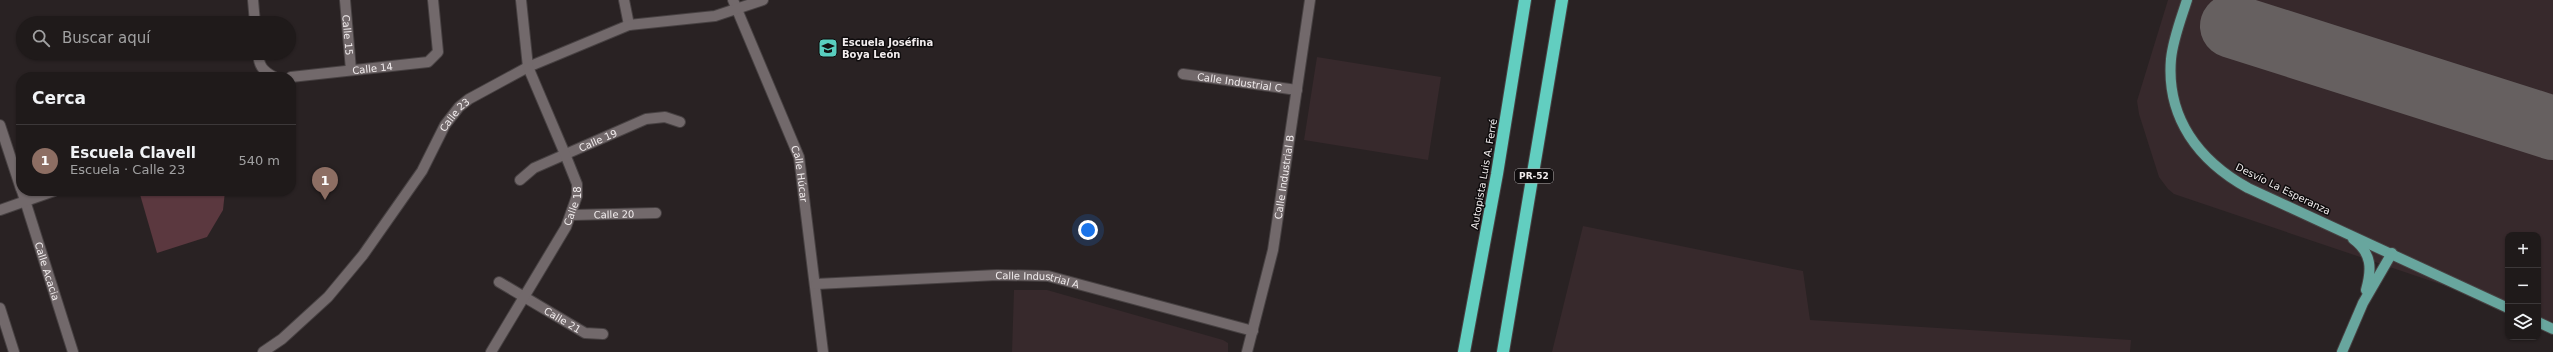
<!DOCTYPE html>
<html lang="es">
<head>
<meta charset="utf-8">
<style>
	:root { --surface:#1f1a1a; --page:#272323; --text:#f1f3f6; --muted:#a1a1a2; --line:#3c3839; --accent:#d93025 }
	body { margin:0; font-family:"DejaVu Sans",sans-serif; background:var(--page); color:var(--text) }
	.controls { position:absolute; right:12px; bottom:12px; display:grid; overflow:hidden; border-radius:8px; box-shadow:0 1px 3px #0004 }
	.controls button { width:36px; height:36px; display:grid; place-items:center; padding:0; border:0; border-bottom:1px solid var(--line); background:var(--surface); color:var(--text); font:20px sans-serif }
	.you { position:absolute; left:1088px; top:230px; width:14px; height:14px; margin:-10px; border:3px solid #fff; border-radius:50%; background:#1a73e8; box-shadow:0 0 0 6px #1a73e833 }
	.badge { display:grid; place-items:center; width:26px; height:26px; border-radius:50%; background:var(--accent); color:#fff; font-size:13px; font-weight:700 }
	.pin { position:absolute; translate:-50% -33px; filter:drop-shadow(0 1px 2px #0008) }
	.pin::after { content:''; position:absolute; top:21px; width:14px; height:12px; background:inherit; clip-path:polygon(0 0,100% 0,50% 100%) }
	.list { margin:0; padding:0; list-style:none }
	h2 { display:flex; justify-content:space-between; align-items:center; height:52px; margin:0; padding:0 16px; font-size:17px }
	h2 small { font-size:13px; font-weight:400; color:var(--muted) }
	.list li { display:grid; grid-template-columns:26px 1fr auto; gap:12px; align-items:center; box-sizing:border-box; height:72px; padding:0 16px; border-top:1px solid var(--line) }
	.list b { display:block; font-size:15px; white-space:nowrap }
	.list p { margin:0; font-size:13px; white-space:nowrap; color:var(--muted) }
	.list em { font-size:13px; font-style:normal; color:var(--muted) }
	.icon { flex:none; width:22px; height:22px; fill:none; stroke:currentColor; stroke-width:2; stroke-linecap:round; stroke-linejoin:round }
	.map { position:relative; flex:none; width:2553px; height:352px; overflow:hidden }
	.search { position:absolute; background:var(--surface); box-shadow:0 1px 3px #0004; left:16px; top:16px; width:280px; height:44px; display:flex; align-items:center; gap:10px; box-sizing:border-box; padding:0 14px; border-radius:22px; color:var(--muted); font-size:15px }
	.panel { position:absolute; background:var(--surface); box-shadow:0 1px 3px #0004; left:16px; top:72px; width:280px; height:124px; border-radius:16px }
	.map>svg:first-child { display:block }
</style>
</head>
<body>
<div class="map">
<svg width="2553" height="352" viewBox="0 0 2553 352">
	<rect width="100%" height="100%" fill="#292223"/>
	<g fill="#37292c">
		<polygon points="2168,0 2553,0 2553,322 2538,317 2538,235 2508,235 2508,307 2174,194 2168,189 2159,177 2139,114 2137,101"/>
		<polygon points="1317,57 1441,77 1428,160 1304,140"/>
		<polygon points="1583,226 1803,271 1810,320 2131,340 2130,352 1552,352"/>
		<polygon points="1014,290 1047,290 1223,340 1228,343 1228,352 1012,352"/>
	</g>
	<g fill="#5b383f">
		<polygon points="139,191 225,191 223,210 207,237 157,253"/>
		<polygon points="247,191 278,191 279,194 248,196"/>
	</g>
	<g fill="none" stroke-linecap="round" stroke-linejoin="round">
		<polyline stroke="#666060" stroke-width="64" points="2232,26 2553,128"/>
		<defs>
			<g id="minor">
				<polyline points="253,0 255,23"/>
				<path id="s1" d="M345 0 351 70"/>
				<polyline points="624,0 629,25"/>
				<path id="s2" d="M733 0 799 157 823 352"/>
				<path d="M258 53C259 66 262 70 274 77"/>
				<path id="s3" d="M1183 74 1297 90"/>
				<path id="s4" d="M291 77 428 62 438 52 433 0"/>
				<polyline points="0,125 21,189"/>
				<path id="s5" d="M520 180 534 168 646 119 665 117 680 122"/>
				<path id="s6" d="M22 191 73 352"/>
				<polyline points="0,210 54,191"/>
				<path id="s7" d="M572 215 656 213"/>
				<path id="s8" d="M499 282 585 333 603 334"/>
				<path id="s9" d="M816 284 997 275 1048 276 1253 331"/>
				<polyline points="0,308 14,352"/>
				<path id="s10" d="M263 352 282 339 328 297 363 255 422 171 445 125 459 107 469 99 528 67 629 25 715 16 763 0"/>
				<path id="s11" d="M491 352 566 227 577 196V184L565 154 528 67 521 0"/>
				<path id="s12" d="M1247 352 1273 250 1310 0"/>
			</g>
			<g id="major">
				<path d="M2187 0C2181 19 2173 39 2171 59 2166 118 2199 161 2248 188L2508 308"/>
				<path d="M2353 239C2372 253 2372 269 2366 290"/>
				<polyline points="2538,322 2553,329"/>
				<polyline points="2342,352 2363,303 2392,253"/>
			</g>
			<g id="highway">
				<polyline points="1464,352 1497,174 1525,0"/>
				<polyline points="1503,352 1562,0"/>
			</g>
		</defs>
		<use href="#minor" stroke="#474142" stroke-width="12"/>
		<use href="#major" stroke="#474142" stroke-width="12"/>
		<use href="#highway" stroke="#474142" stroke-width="14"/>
		<use href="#minor" stroke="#72696b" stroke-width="10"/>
		<use href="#major" stroke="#68a69e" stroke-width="10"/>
		<use href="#highway" stroke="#62cec0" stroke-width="12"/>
	</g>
	<defs>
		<symbol id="school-square" viewBox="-11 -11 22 22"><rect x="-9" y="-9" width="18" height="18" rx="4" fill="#59cebf" stroke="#0f0c0d"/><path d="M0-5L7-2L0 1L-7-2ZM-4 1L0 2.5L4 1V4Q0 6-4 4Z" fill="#111"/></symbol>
	</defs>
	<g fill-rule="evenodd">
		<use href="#school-square" x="817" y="37" width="22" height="22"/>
	</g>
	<g text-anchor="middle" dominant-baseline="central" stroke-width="3" stroke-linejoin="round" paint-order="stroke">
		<rect fill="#0f0c0d" stroke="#ada9aa" stroke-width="1" x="1515" y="169" width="38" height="14" rx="3"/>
		<g font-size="9" font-weight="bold" fill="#f1eced">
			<text x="1534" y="176">PR-52</text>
		</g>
		<g font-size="10" fill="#f1eced" stroke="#0f0c0d">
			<text stroke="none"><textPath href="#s1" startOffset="35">Calle 15</textPath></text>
			<text stroke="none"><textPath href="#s4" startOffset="82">Calle 14</textPath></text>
			<text stroke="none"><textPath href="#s3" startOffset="57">Calle Industrial C</textPath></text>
			<text stroke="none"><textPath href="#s10" startOffset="308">Calle 23</textPath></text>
			<text stroke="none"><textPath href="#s5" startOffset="88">Calle 19</textPath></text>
			<text stroke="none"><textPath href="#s2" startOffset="187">Calle Húcar</textPath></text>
			<text transform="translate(1484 174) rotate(-80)">Autopista Luis A. Ferré</text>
			<text stroke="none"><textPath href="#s12" startOffset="179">Calle Industrial B</textPath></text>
			<text transform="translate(2283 189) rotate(26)">Desvío La Esperanza</text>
			<text stroke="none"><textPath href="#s11" startOffset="168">Calle 18</textPath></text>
			<text stroke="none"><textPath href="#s7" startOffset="42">Calle 20</textPath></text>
			<text stroke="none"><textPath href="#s6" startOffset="84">Calle Acacia</textPath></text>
			<text stroke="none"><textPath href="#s9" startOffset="222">Calle Industrial A</textPath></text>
			<text stroke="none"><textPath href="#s8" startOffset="74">Calle 21</textPath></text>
		</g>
		<g font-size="10" font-weight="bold" fill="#f1eced" stroke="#0f0c0d" text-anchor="start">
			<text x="842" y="42">Escuela Joséfina<tspan x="842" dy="12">Boya León</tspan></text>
		</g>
	</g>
</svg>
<div class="controls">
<button>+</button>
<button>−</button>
<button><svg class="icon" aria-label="layers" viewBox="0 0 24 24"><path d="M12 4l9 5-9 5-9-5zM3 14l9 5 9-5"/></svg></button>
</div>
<div class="you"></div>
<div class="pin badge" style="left:325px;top:200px;background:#8d6e63">1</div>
<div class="search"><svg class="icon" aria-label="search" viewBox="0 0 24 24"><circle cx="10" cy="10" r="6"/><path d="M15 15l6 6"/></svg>Buscar aquí</div>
<section class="panel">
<h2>Cerca<small></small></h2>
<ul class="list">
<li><span class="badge" style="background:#8d6e63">1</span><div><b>Escuela Clavell</b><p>Escuela · Calle 23</p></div><em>540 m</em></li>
</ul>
</section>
</div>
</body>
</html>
